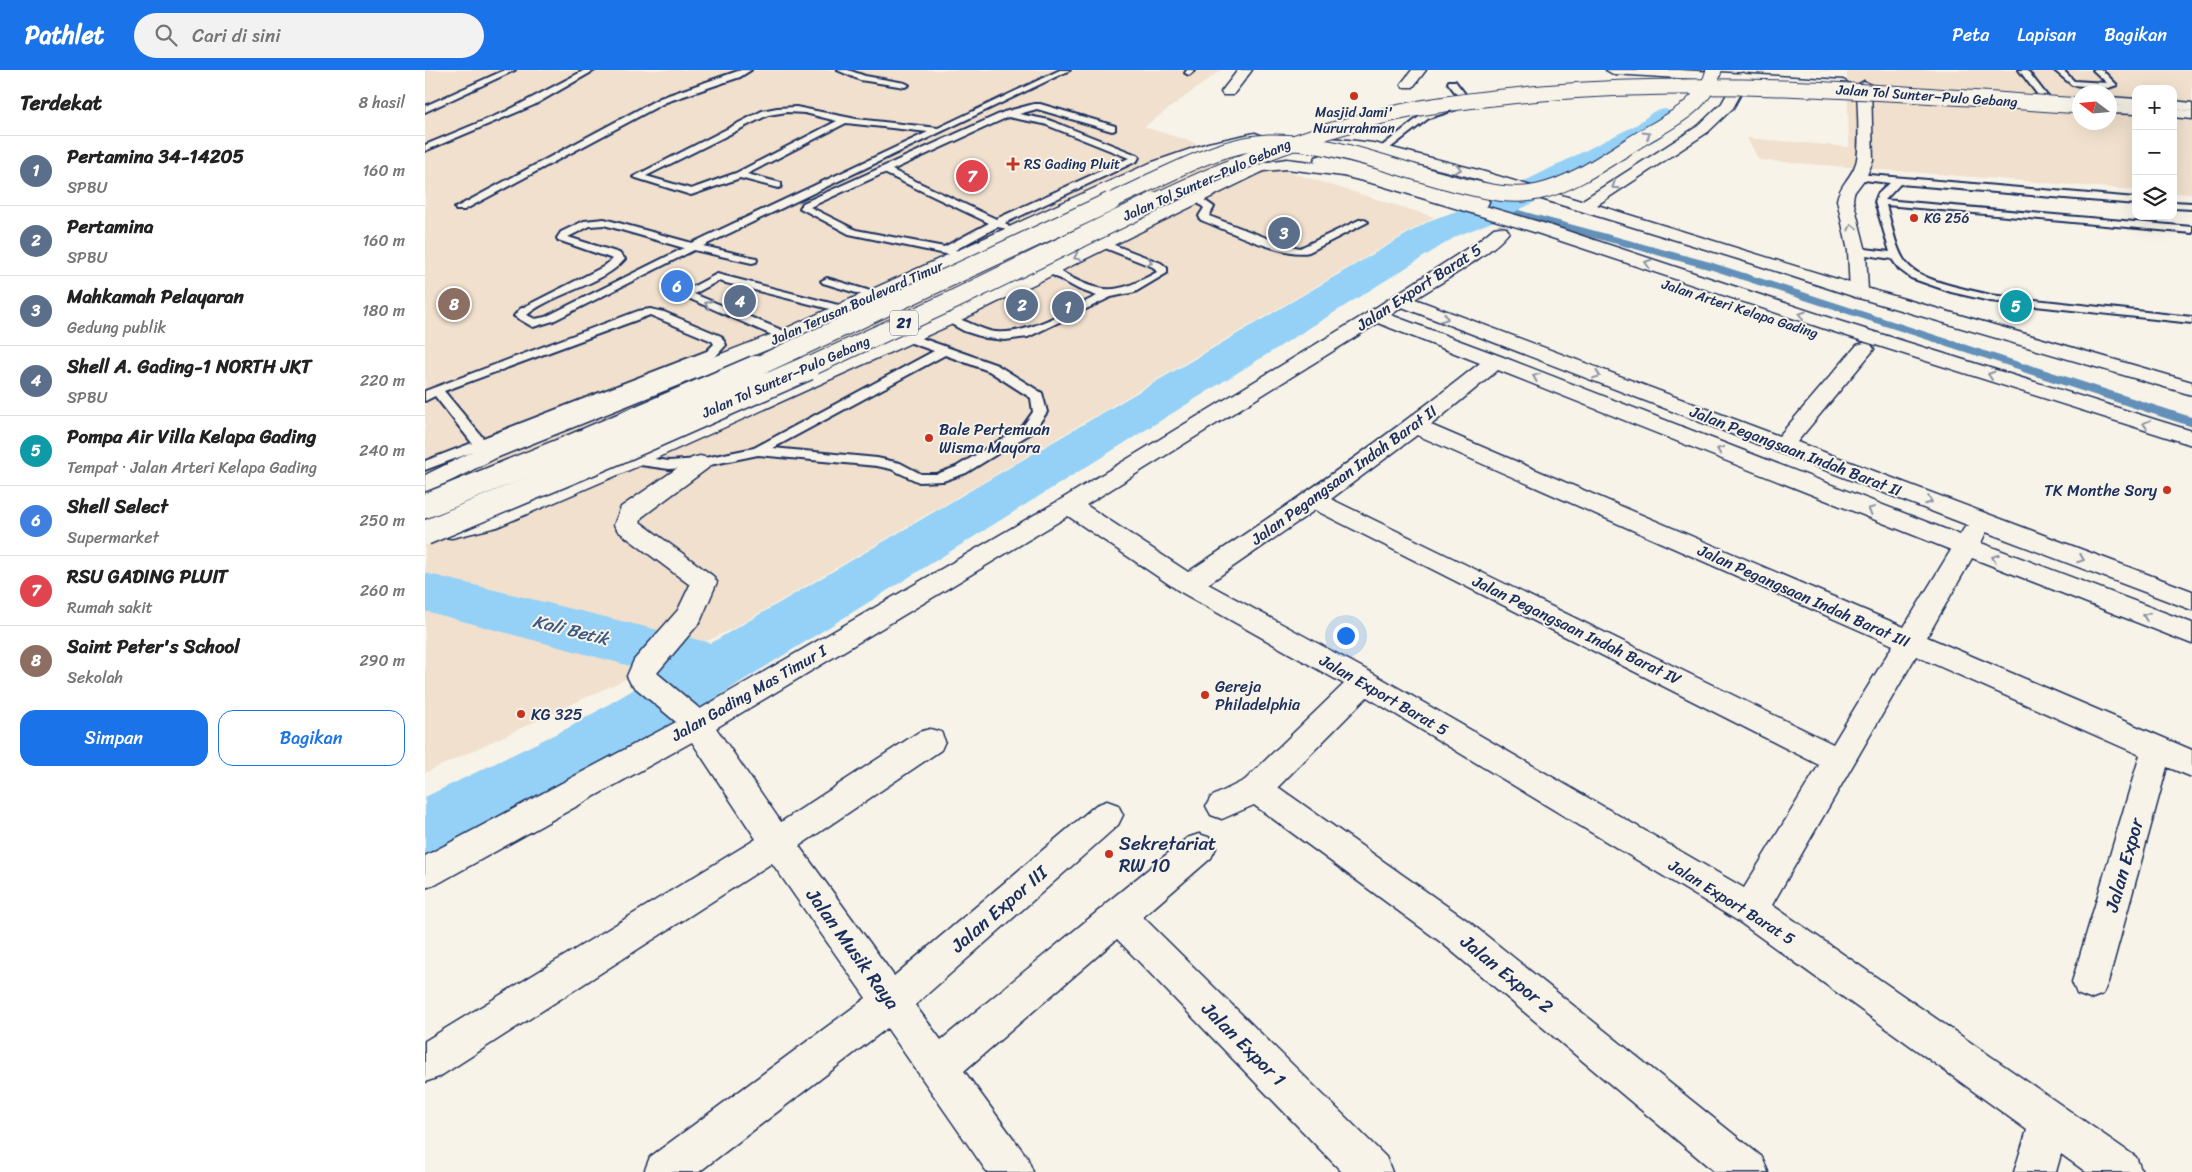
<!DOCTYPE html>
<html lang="id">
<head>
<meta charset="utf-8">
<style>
	:root { --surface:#fff; --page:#f2f2f2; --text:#222; --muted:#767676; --line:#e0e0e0; --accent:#1a73e8 }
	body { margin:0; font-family:Sriracha,sans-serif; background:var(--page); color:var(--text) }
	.controls { position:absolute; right:15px; top:15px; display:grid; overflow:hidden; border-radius:10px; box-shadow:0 5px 20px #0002 }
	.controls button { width:45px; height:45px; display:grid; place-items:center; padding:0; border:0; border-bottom:1px solid var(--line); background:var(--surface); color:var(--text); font:25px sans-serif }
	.compass { position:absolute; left:1647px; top:15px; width:45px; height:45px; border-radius:50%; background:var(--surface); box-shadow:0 5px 20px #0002; rotate:286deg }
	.you { position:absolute; left:920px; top:565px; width:18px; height:18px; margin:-12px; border:4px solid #fff; border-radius:50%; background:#1a73e8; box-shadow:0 0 0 8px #1a73e833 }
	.badge { display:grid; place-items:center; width:32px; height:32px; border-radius:50%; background:var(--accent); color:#fff; font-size:16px; font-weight:700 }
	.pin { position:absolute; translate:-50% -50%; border:2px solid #fff; box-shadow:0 1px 5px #0006 }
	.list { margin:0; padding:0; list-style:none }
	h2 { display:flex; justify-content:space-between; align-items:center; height:65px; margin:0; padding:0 20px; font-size:21px }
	h2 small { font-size:16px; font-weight:400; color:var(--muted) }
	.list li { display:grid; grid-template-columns:32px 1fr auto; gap:15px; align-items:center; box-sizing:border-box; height:70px; padding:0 20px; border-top:1px solid var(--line) }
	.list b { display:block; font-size:19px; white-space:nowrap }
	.list p { margin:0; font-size:16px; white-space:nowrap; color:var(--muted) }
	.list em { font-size:16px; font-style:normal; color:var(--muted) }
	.actions { display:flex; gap:10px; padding:15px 20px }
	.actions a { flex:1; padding:11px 0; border:1px solid var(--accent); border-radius:15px; text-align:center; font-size:18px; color:var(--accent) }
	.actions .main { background:var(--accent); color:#fff }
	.icon { flex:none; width:28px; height:28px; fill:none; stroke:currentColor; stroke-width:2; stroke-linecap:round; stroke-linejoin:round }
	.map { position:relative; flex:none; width:1767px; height:1102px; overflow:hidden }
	header { display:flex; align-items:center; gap:30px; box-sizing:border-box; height:70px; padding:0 25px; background:var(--accent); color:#fff }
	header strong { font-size:24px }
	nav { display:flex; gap:28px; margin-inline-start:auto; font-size:18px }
	.search { width:350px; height:45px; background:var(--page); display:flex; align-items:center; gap:12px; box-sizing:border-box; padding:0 18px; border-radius:28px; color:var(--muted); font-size:19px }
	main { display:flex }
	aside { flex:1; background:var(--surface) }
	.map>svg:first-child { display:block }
</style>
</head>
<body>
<header>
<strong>Pathlet</strong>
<div class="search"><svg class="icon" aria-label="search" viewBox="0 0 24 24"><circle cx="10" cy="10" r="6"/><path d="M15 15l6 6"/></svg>Cari di sini</div>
<nav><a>Peta</a><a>Lapisan</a><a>Bagikan</a></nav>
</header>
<main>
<aside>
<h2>Terdekat<small>8 hasil</small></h2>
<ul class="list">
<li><span class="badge" style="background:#5c6f8a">1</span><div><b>Pertamina 34-14205</b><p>SPBU</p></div><em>160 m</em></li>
<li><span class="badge" style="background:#5c6f8a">2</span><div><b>Pertamina</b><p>SPBU</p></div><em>160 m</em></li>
<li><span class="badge" style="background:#5c6f8a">3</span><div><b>Mahkamah Pelayaran</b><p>Gedung publik</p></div><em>180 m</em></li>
<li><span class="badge" style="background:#5c6f8a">4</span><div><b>Shell A. Gading-1 NORTH JKT</b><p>SPBU</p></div><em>220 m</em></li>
<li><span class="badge" style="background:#0f9aa8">5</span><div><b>Pompa Air Villa Kelapa Gading</b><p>Tempat · Jalan Arteri Kelapa Gading</p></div><em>240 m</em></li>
<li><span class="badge" style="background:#3f7fe0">6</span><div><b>Shell Select</b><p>Supermarket</p></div><em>250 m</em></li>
<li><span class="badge" style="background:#e0444e">7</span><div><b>RSU GADING PLUIT</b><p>Rumah sakit</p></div><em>260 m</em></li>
<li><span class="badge" style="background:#8d6e63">8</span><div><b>Saint Peter's School</b><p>Sekolah</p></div><em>290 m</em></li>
</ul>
<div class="actions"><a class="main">Simpan</a><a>Bagikan</a></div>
</aside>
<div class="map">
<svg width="1767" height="1102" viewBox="0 0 1767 1102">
	<rect width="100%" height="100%" fill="#f7f3e8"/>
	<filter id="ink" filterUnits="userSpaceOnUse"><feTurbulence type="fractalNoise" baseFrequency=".02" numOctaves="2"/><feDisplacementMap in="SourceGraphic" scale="10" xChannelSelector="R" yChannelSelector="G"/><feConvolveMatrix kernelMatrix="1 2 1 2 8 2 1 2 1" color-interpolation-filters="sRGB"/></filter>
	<g filter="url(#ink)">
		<g fill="#f0e0cd" fill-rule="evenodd">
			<polygon points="0,0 796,0 719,57 1009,147 307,559 0,703"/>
			<path d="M1376 0H1767V124L1748 123V19H1711V120L1334 90 1322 68 1424 77 1422 2ZM1654 22H1684V52H1654Z"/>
		</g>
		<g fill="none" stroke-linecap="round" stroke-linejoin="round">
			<polyline stroke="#6490b9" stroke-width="7" points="1072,138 1286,196 1604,299"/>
			<polyline stroke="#6490b9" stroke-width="9" points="1600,298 1767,352"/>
			<polygon fill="#95d1f6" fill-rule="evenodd" points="1239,39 1250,42 1254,48 1233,69 1084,145 1032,166 314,613 191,693 24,780 0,788 0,727 145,657 235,604 0,541 0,503 286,573 1006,150 1060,131 1211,55 1228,42"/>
			<defs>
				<g id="service">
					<polygon points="80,0 90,0 0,42 0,36"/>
					<polygon points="160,0 170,0 109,35 0,81 0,75 82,41"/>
					<polygon points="316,0 326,0 315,7 241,32 39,140 31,140 30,138 235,28"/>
					<polygon points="412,0 423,0 440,6 480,13 484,15 480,17 435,10"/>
					<path d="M635 0H645L278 176 331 188 332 190 331 192 327 193 269 180 128 251 108 257 89 246 95 239 178 197 188 189 133 170 132 168 136 162 159 151 179 149 267 173 503 62 421 53 322 104 356 113V117L353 118 315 108 266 125 208 107 337 41 352 38 371 37 431 49 513 58ZM362 42 380 43 412 51 311 103 266 119 221 106 343 45ZM179 155 259 178 120 247 110 249 102 245C128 223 178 215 200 189L194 183 143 167 165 156Z"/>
					<polygon points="762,0 770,0 764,5 760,3"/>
					<polygon points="1594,0 1602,0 1623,27 1622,29 1616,29"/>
					<polygon points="1629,0 1638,0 1649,11 1682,13 1668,0 1677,0 1692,15 1683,18 1647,15"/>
					<polygon points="1024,11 1030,11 1047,33 1046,35 1040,35 1023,13"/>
					<path d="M609 34H615L690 56V60L687 61 612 39 594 44 624 50 712 85 714 87 712 91 580 153 584 157 583 159 572 157 530 180 544 183 545 185 540 188 424 164 375 138 378 133 579 42ZM583 47 619 54 704 88 571 149 467 100ZM459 103 564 153 519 177 431 160 385 137Z"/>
					<polygon points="1029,34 1032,35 1032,39 1004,48 960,82 954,82 952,80 998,44"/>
					<path d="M1433 104 1711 128V134L1475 114 1460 130 1767 157V163L1461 135C1466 152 1471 182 1482 194 1497 212 1542 219 1565 225L1767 247V253L1565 231 1526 222 1486 208 1474 199 1467 189 1428 183 1427 181 1432 178 1465 182 1450 132 1453 124 1465 113 1430 109 1428 107Z"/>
					<path d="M772 125 789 137 784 146 860 175 875 178 934 150 938 149 943 152 884 182C859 188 802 160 776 150L774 146 779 138 767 128Z"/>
					<polygon points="1748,132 1767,133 1767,139 1748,138"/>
					<path d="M679 171 736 193 742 198V203L710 222 686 227 603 267 580 270 561 268 539 261 517 249 519 247C531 243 555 261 571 262 604 265 642 240 672 226L653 219 622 202 621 200 622 198C629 196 634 200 640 204 678 226 694 223 732 202L728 197 675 176 674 174Z"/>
					<polygon points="292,204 421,237 423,239 417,242 293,211 269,224 364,263 366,266 364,269 356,269 254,224"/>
					<polygon points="402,208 452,223 454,225 448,228 398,213 396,211"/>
					<path d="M225 239 239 242 296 266 301 275 290 287 64 376 70 383 68 386H58L53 380 0 400V391L47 373 10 326 0 331V321L213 241ZM225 245 287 271 289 274 282 281 58 368 19 321Z"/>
					<path d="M482 263 572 295 617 323 622 342 608 362 541 403 518 411 494 412 466 399 452 396 333 385 275 397 244 399 208 394 201 390 208 386 244 391 275 389 329 378 509 281 478 270 476 267ZM520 285 564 301 606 328 608 342 598 356 531 397 512 404H496L475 393 452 388 348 378Z"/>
				</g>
				<g id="minor">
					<polygon points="813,0 827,0 808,25 798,25 796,22"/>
					<polygon points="987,0 1001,0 988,17 978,17 976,14"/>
					<path d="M1439 11 1446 15 1448 91 1441 107 1429 123 1428 130 1441 181 1443 222 1441 226 1434 228 1427 226 1425 222 1423 181 1412 130C1414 116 1427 107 1431 93 1436 79 1432 32 1432 15Z"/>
					<path d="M1075 157 1081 158 1084 162C1070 182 1013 214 990 229L1354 366 1432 275 1439 273 1446 275 1449 279 1446 283 1372 372 1767 521V540L1561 462 1556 473 1767 553V574L1547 488 1502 567 1767 680V707L1742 697 1683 912 1678 924 1665 929 1652 924 1647 912 1715 685 1491 586 1347 835 1711 1087 1717 1102H1661L1636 1084 1631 1102H1589L1602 1060 1313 851 942 627 853 717 1043 851 1337 1087 1343 1102H1290L1017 873 829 735 797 749 786 745 781 736 786 727 820 710 919 614 754 521 643 446 291 658 356 752 494 662 505 659 516 662 520 671 516 680 374 776 469 906 671 735 682 731 693 735 698 745 693 755 490 935 516 970 678 837 680 834 762 768 774 764 786 768 791 778 786 788 718 847 961 1087 967 1102H917L692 869 539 1001 602 1087 608 1102H562L462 958 274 1102H219L225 1087 441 928 347 793 14 1007 0 1012V971L331 769 267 672 12 814 0 818V786L251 652 206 614 202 606 209 590 253 540 265 515 193 461 189 455 196 437 267 388 275 386 283 388 287 393 283 398 217 447 215 452 288 506 292 512 275 552 232 603 275 639 635 430 944 242 1052 172 1069 158ZM977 237 1545 456 1540 457 1535 465 1078 287 966 245ZM953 253 1055 293C961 368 863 436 763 502L661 435ZM1073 300 1526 480 1479 557 1006 355ZM992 365 1468 575 1408 674 906 429ZM890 440 1394 695 1319 818 949 604 783 514Z"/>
				</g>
				<g id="tertiary">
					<polygon points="1318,3 1325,7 1308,38 1283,62 1172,135 1441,218 1767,312 1767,325 1427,226 1326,193 1041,106 948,83 890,76 885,74 882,71 885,68 890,66 948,73 1053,100 1156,131 1273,56 1297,33 1313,4"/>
					<polygon points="830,63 835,65 838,68 835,71 792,80 737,99 367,270 71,388 8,420 0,422 0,405 55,378 353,262 725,93 783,73"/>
					<polygon points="862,89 918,96 965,108 1121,154 1414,251 1767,361 1767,375 1400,259 1109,162 954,115 918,106 862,99 839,101 530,253 216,395 72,457 27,468 7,466 3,460 7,454 55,445 200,385 516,245 830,94"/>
				</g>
				<g id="secondary">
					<polygon points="1181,0 1254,0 1418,10 1425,14 1418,18 1188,4"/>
					<polygon points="1684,27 1711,29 1711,37 1684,35"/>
					<polygon points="1748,31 1767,33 1767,41 1748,39"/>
					<polygon points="897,85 1062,128 1064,132 1062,136 1056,137 891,93 889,90 891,87"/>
				</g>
				<g id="motorway">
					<polygon points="1684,35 1711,36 1711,44 1684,43"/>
					<polygon points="1748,39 1767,41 1767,49 1748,47"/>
				</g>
			</defs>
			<use href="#service" stroke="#1b2f5e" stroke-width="4"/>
			<use href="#minor" stroke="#1b2f5e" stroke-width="3"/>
			<use href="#tertiary" stroke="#1b2f5e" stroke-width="3"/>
			<use href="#secondary" stroke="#1b2f5e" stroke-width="3"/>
			<use href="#motorway" stroke="#1b2f5e" stroke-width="3"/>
			<use href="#service" fill="#f7f3e8" fill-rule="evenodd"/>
			<use href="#minor" fill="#f7f3e8" fill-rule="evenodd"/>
			<use href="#tertiary" fill="#f7f3e8" fill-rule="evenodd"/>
			<use href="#secondary" fill="#f7f3e8" fill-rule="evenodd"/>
			<use href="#motorway" fill="#f7f3e8" fill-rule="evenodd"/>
			<defs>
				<path id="secondary-bridge" d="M722 113C760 96 800 74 843 72 909 70 972 100 1035 115 1060 121 1087 128 1113 122 1150 114 1188 85 1220 66 1247 50 1282 33 1289 0"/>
				<g id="motorway-bridge-far2">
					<polyline points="682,133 750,101"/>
					<path d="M726 133C810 93 898 57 990 39 1032 31 1075 27 1117 23 1296 8 1476 23 1654 36"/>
				</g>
				<g id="motorway-bridge-far1">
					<polyline points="327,299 685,132"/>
					<polyline points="380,299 522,233 729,132"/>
				</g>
				<g id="motorway-bridge">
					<polyline points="0,436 148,376 330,298"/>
					<polyline points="0,463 197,380 383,298"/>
				</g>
			</defs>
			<use href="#secondary-bridge" stroke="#1b2f5e" stroke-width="17" stroke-linecap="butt"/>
			<use href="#motorway-bridge-far2" stroke="#1b2f5e" stroke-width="17" stroke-linecap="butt"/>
			<use href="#motorway-bridge-far1" stroke="#1b2f5e" stroke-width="21" stroke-linecap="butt"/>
			<use href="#motorway-bridge" stroke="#1b2f5e" stroke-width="27" stroke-linecap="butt"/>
			<use href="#secondary-bridge" stroke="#f7f3e8" stroke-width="15"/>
			<use href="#motorway-bridge-far2" stroke="#f7f3e8" stroke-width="15"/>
			<use href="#motorway-bridge-far1" stroke="#f7f3e8" stroke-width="19"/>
			<use href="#motorway-bridge" stroke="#f7f3e8" stroke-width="24"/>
		</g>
		<defs><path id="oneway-chevron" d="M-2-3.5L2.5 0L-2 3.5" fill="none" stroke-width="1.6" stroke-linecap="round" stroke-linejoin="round" transform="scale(1.25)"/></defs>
		<g stroke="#8991a3">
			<use href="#oneway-chevron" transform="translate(1222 65) rotate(-31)"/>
			<use href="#oneway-chevron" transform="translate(1033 99) rotate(14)"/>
			<use href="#oneway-chevron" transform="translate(1190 116) rotate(147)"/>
			<use href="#oneway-chevron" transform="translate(1427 157) rotate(-103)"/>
			<use href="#oneway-chevron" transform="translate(652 187) rotate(154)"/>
			<use href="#oneway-chevron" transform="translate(724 192) rotate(25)"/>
			<use href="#oneway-chevron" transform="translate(1223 193) rotate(-162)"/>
			<use href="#oneway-chevron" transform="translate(283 234) rotate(-157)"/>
			<use href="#oneway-chevron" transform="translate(1377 245) rotate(-162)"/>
			<use href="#oneway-chevron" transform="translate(1020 248) rotate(21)"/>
			<use href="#oneway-chevron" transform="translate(1172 305) rotate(21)"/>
			<use href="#oneway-chevron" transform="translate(1566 305) rotate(-162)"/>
			<use href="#oneway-chevron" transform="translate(1111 307) rotate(-158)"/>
			<use href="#oneway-chevron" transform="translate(1721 354) rotate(-162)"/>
			<use href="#oneway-chevron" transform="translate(1295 380) rotate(-158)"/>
			<use href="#oneway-chevron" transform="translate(1504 431) rotate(21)"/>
			<use href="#oneway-chevron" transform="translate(1446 440) rotate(-158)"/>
			<use href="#oneway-chevron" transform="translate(1570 488) rotate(-159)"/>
			<use href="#oneway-chevron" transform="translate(1656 489) rotate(21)"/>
			<use href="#oneway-chevron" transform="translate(1721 546) rotate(-159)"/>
		</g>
	</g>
	<g fill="#c8321e" stroke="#f7f3e8" stroke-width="2">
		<circle cx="929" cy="26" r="5"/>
		<path d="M585.5 86.5h5v5h5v5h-5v5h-5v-5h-5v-5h5z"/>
		<circle cx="1489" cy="148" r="5"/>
		<circle cx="504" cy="368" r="5"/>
		<circle cx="1742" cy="420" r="5"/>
		<circle cx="780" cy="625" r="5"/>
		<circle cx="96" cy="644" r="5"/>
		<circle cx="684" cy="784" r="5"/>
	</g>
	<g text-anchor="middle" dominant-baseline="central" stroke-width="4" stroke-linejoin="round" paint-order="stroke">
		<g font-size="14" fill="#1b2f5e" stroke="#f7f3e8">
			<text transform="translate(1502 26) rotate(4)">Jalan Tol Sunter–Pulo Gebang</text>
			<text transform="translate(782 110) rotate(-24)">Jalan Tol Sunter–Pulo Gebang</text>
			<text transform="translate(432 233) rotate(-24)">Jalan Terusan Boulevard Timur</text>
			<text transform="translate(1315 239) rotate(18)">Jalan Arteri Kelapa Gading</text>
			<text transform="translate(361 307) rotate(-24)">Jalan Tol Sunter–Pulo Gebang</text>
		</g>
		<g font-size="14" fill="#1b2f5e" stroke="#f7f3e8" text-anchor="start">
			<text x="929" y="42" text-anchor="middle">Masjid Jami'<tspan x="929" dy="16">Nururrahman</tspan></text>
			<text x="599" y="94">RS Gading Pluit</text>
			<text x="1499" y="148">KG 256</text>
		</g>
		<rect fill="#f7f3e8" stroke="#5d6a87" stroke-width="1" x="465" y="240.5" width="28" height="25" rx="4"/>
		<g font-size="15" font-weight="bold" fill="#1b2f5e">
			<text x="479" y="253">21</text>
		</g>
		<g font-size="16" fill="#1b2f5e" stroke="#f7f3e8">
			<text transform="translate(994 217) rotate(-33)">Jalan Export Barat 5</text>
			<text transform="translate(1371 381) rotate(21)">Jalan Pegangsaan Indah Barat II</text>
			<text transform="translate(919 405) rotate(-36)">Jalan Pegangsaan Indah Barat II</text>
			<text transform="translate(1379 526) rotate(24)">Jalan Pegangsaan Indah Barat III</text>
			<text transform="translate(1152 560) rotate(26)">Jalan Pegangsaan Indah Barat IV</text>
			<text transform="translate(324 623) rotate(-30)">Jalan Gading Mas Timur I</text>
			<text transform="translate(959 625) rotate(30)">Jalan Export Barat 5</text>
			<text transform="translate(1307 832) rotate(32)">Jalan Export Barat 5</text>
		</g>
		<g font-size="16" fill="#1b2f5e" stroke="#f7f3e8" text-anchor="start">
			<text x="514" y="359">Bale Pertemuan<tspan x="514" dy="18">Wisma Mayora</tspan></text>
			<text x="1732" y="420" text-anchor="end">TK Monthe Sory</text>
			<text x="790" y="616">Gereja<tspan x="790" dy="18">Philadelphia</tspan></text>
			<text x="106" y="644">KG 325</text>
		</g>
		<g font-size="18" font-style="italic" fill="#3a5884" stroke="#f7f3e8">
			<text transform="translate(146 560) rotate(14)">Kali Betik</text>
		</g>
		<g font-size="19" fill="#1b2f5e" stroke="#f7f3e8" text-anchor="start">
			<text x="694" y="773">Sekretariat<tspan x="694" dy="22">RW 10</tspan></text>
		</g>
		<g font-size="19" fill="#1b2f5e" stroke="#f7f3e8">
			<text transform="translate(1699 795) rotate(-74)">Jalan Expor</text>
			<text transform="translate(574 839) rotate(-41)">Jalan Expor III</text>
			<text transform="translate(428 879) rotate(54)">Jalan Musik Raya</text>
			<text transform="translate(1082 904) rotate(39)">Jalan Expor 2</text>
			<text transform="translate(819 974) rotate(45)">Jalan Expor 1</text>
		</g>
	</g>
</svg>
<div class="controls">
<button>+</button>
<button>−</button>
<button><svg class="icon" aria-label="layers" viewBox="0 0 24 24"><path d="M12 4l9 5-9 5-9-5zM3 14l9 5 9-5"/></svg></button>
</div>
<svg class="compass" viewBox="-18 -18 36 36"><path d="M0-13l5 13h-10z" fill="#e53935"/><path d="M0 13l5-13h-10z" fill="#767676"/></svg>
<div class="you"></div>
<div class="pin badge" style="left:643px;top:237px;background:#5c6f8a">1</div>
<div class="pin badge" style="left:597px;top:235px;background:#5c6f8a">2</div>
<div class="pin badge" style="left:859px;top:163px;background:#5c6f8a">3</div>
<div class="pin badge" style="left:315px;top:231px;background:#5c6f8a">4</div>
<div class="pin badge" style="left:1591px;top:236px;background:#0f9aa8">5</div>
<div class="pin badge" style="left:252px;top:216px;background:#3f7fe0">6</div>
<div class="pin badge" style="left:547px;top:106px;background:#e0444e">7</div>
<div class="pin badge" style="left:29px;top:234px;background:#8d6e63">8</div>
</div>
</main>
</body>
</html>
